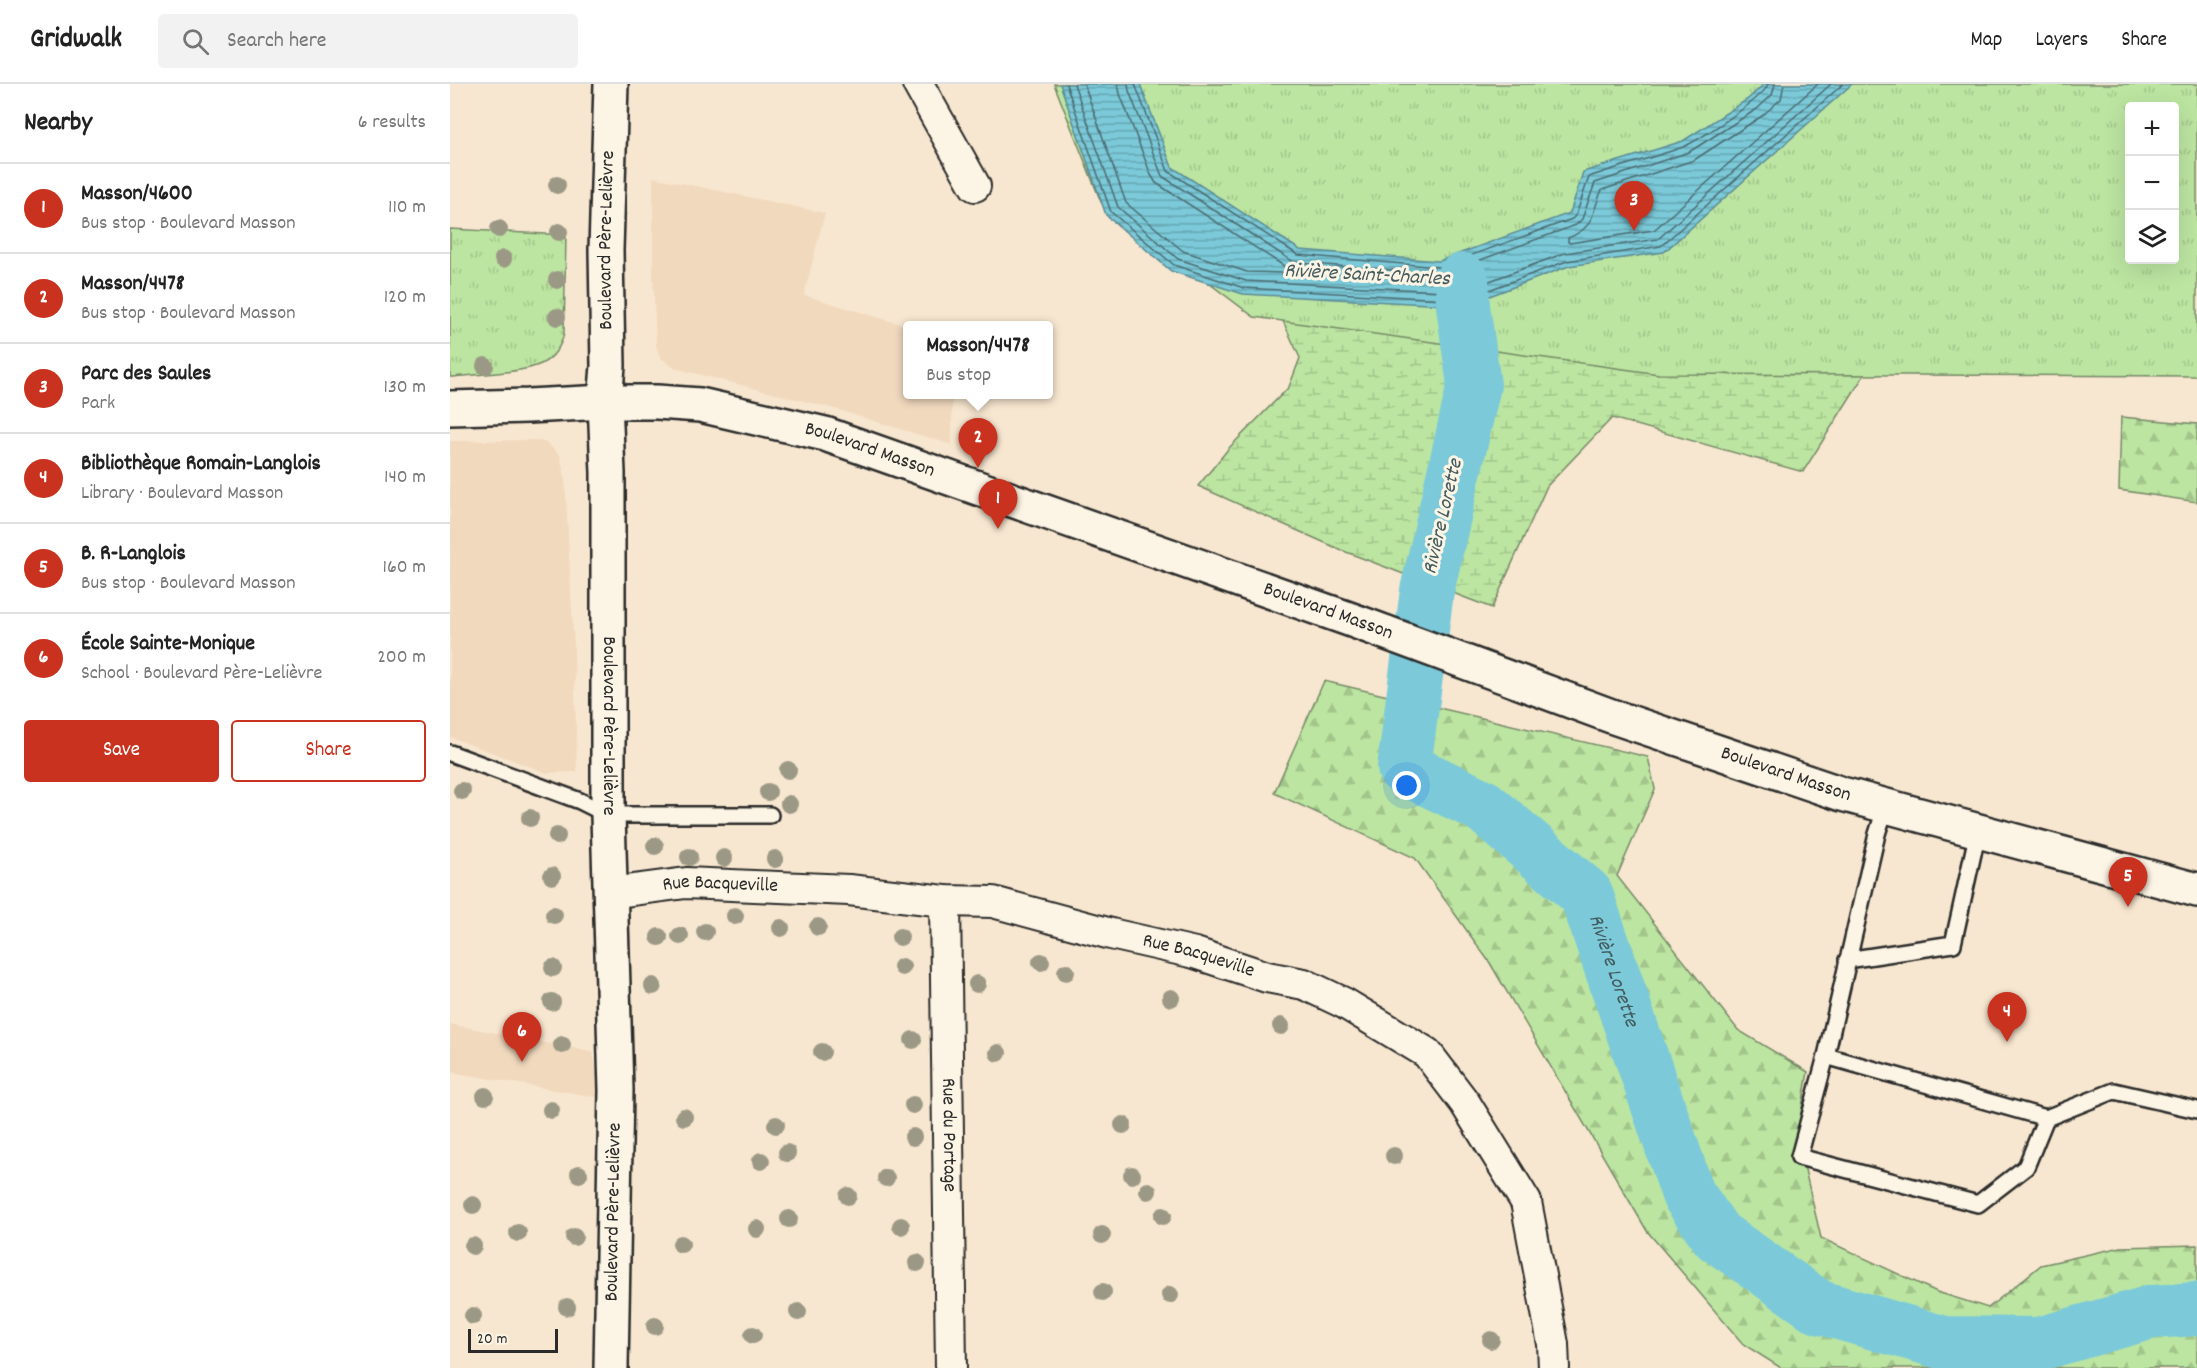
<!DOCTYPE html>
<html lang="en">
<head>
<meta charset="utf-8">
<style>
	:root { --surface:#fff; --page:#f2f2f2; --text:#222; --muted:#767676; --line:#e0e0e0; --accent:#c8321e }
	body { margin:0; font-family:Dekko,sans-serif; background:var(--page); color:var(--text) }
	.controls { position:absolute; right:18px; top:18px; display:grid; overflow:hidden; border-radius:6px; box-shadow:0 6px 24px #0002 }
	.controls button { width:54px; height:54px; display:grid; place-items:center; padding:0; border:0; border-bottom:2px solid var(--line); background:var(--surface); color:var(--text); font:30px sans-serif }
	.scale { position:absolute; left:18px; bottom:15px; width:90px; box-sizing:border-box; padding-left:6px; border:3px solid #2b2b2b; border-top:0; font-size:16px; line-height:21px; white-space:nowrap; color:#2b2b2b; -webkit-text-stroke:4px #fcf5e5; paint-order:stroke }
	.you { position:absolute; left:957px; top:702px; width:21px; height:21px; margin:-15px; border:4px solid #fff; border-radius:50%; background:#1a73e8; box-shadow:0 0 0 9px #1a73e833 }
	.badge { display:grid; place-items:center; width:39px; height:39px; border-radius:50%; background:var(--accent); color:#fff; font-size:20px; font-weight:700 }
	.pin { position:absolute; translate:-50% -50px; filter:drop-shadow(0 2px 3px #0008) }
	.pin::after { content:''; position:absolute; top:32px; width:21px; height:18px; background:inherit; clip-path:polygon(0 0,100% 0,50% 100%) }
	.popup { position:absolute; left:453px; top:237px; width:150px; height:78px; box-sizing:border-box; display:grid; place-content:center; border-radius:6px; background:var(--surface); filter:drop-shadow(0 2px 4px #0005); font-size:20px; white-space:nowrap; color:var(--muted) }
	.popup b { font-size:22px; color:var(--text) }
	.popup::after { content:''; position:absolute; left:50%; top:100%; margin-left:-12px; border:12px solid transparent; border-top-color:var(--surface) }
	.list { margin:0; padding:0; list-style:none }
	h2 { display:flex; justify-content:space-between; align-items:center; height:78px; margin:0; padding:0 24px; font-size:26px }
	h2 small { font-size:20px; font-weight:400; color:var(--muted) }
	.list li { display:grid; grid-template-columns:39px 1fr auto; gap:18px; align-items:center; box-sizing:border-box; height:90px; padding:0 24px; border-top:2px solid var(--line) }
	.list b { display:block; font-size:22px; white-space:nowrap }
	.list p { margin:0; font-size:20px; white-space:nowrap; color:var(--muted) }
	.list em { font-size:20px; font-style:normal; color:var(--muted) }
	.actions { display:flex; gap:12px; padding:18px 24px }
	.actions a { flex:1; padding:14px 0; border:2px solid var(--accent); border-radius:6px; text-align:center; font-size:21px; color:var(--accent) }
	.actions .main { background:var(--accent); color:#fff }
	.icon { flex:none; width:33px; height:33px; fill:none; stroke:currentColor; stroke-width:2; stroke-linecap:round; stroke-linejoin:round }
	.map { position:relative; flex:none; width:1747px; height:1284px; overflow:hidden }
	header { display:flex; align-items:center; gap:36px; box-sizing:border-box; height:84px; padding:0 30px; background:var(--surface); border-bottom:2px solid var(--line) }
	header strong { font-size:28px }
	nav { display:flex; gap:33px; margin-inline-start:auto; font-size:21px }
	.search { width:420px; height:54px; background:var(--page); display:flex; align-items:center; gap:15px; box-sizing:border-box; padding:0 21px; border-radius:6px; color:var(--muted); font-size:22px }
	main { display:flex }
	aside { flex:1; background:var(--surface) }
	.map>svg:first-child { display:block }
</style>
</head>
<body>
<header>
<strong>Gridwalk</strong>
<div class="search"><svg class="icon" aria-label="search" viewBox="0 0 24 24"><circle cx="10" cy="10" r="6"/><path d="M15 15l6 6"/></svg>Search here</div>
<nav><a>Map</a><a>Layers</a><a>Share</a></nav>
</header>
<main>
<aside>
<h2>Nearby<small>6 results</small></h2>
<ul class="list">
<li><span class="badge">1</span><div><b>Masson/4600</b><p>Bus stop · Boulevard Masson</p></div><em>110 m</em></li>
<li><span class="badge">2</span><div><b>Masson/4478</b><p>Bus stop · Boulevard Masson</p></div><em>120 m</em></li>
<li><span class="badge">3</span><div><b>Parc des Saules</b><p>Park</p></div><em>130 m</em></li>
<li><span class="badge">4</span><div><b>Bibliothèque Romain-Langlois</b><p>Library · Boulevard Masson</p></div><em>140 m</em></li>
<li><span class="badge">5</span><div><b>B. R-Langlois</b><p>Bus stop · Boulevard Masson</p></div><em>160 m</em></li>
<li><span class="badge">6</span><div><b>École Sainte-Monique</b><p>School · Boulevard Père-Lelièvre</p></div><em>200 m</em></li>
</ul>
<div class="actions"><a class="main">Save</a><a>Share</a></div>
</aside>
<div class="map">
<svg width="1747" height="1284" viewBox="0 0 1747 1284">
	<defs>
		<pattern id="forest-firs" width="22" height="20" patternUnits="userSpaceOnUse" patternTransform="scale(1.5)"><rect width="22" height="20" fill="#bce5a1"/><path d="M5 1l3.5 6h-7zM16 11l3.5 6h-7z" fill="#a2c58b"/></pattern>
		<pattern id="wetland-marsh" width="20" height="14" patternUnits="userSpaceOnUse" patternTransform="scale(1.5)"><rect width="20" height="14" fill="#bce5a1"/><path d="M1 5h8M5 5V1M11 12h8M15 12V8" fill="none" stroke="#a2c58b"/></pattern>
		<pattern id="park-tufts" width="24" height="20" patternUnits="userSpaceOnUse" patternTransform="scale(1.5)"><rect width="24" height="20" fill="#bce5a1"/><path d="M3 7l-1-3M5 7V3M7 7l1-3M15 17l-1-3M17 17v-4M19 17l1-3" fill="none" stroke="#a2c58b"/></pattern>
		<pattern id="water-rules" width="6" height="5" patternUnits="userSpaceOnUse" patternTransform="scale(1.5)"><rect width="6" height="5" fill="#7bcad9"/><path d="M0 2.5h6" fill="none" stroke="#65a4b0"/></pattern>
	</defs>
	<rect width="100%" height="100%" fill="#f8e7d0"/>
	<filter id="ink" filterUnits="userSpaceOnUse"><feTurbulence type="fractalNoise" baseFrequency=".0167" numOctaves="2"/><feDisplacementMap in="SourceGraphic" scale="12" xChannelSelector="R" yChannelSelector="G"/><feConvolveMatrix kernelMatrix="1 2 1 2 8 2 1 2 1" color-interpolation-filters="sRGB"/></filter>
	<g filter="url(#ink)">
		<g fill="#f1d9be">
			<polygon points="203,93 375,129 354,211 457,242 458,310 502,311 502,361 385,325 224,284 210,273 206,262 203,194"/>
			<polygon points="86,356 97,359 110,371 115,393 124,563 127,688 97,689 0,653 0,357"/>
			<polygon points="0,940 143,968 152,1014 0,988"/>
		</g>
		<g fill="url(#forest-firs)" stroke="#748866" stroke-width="1.5">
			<polygon points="1671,333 1747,340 1747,418 1669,406"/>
			<polygon points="874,597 1198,673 1205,705 1167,792 1288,946 1358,988 1347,1052 1371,1154 1487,1208 1538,1224 1591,1181 1671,1163 1747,1161 1747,1284 1331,1284 1293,1260 1197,1147 1040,879 965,774 824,709"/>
		</g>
		<polygon fill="url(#wetland-marsh)" stroke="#748866" stroke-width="1.5" points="810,187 1435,258 1353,388 1162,334 1097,402 1042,524 891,466 748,402 779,364 839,303 850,274"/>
		<g fill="url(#park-tufts)" stroke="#748866" stroke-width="1.5" fill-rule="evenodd">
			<path d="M604 0H1747V292L1209 290 804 233 651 118ZM1680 22H1724V176H1680Z"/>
			<path d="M0 145 116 151 114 250C111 261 104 273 93 279 75 289 22 291 0 293Z"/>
		</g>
		<polygon fill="url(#water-rules)" stroke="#5b8a93" stroke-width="1.5" points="610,0 690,0 722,83 850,166 989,177 1120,129 1133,88 1233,57 1298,15 1314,0 1402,0 1214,168 1119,182 1013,222 793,210 721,187 656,131"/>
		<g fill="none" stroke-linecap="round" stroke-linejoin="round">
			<g stroke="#4b6b71" stroke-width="1.5">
				<polyline points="616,0 661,128 724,181 794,204 1012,216 1117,177 1211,162 1393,0"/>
				<polyline points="624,0 668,123 728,175 796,197 1010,208 1115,169 1208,155 1381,0"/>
				<polyline points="634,0 676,119 733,167 797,188 838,189 837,184 706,99 701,91 670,10 668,0"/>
				<polyline points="678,0 679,7 712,92 842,177 849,179 992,190 1126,141 1132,135 1145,99 1239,68 1307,25 1322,11 1325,0"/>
				<path d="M685 0 718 87 848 171 989 183 1122 135 1126 131 1139 93C1170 82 1202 74 1233 63 1247 57 1316 13 1318 0"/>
				<path d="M1334 0 1331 15 1312 32 1244 76 1152 106C1141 129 1146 143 1118 154V158L1120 159 1204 146 1368 0"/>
			</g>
			<path stroke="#7bcad9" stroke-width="54" id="s1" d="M1012 196 1013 222 1024 301 977 507 954 684 1033 722 1136 810 1238 1110 1267 1152 1369 1223 1494 1259 1589 1260 1702 1228 1747 1225"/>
			<defs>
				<g id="service">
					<polyline points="0,669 130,717 158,731 320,731"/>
					<polyline points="1436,722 1427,750 1376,972 1349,1073 1528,1120 1576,1083 1596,1034 1664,1007 1747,1026"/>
					<polyline points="1397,876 1503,860 1528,747"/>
					<polyline points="1376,972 1596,1034"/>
				</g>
				<g id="minor">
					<polyline points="468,0 525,102"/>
					<path id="s2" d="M160 809 236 799 399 806 495 817 543 818 661 850 745 869 817 893 854 900 894 919 977 969 1015 1019 1076 1118 1103 1260 1104 1284"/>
					<path id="s3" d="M495 817 501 1284"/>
				</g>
				<g id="tertiary">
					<path id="s4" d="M155 318 158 389V731L166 1006 161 1284"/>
				</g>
				<g id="secondary">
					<path id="s5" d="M155 318 158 282 156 166 161 0"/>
					<path id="s6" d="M0 324 78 322 155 318H207L250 321 375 350 899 535 1164 633 1392 710 1747 806"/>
				</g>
			</defs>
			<use href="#service" stroke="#2b2b2b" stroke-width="20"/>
			<use href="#minor" stroke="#2b2b2b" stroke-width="34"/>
			<use href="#tertiary" stroke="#2b2b2b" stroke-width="38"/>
			<use href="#secondary" stroke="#2b2b2b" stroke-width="38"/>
			<use href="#service" stroke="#fcf5e5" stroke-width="15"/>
			<use href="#minor" stroke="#fcf5e5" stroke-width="30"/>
			<use href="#tertiary" stroke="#fcf5e5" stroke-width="33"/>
			<use href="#secondary" stroke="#fcf5e5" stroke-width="33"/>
		</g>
		<g fill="#9b9985">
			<circle cx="107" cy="101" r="9"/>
			<circle cx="49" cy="145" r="9"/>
			<circle cx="109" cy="148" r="9"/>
			<circle cx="53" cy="175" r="9"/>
			<circle cx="107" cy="196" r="9"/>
			<circle cx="107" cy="233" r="9"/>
			<circle cx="35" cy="282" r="9"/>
			<circle cx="338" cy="686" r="9"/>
			<circle cx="12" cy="707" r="9"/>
			<circle cx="318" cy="708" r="9"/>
			<circle cx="339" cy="720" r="9"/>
			<circle cx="80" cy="734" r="9"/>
			<circle cx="107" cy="752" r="9"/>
			<circle cx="205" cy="762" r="9"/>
			<circle cx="239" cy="773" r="9"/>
			<circle cx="274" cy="774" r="9"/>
			<circle cx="325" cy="775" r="9"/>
			<circle cx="102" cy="792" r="9"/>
			<circle cx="104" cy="831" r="9"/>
			<circle cx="285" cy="832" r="9"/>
			<circle cx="368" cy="843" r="9"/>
			<circle cx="331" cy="844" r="9"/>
			<circle cx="255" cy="848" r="9"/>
			<circle cx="230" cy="852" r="9"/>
			<circle cx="209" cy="853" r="9"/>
			<circle cx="450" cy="853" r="9"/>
			<circle cx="591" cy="878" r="9"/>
			<circle cx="452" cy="883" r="9"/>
			<circle cx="103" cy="884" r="9"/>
			<circle cx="616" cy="888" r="9"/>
			<circle cx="527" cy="900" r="9"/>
			<circle cx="203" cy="902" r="9"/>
			<circle cx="721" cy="914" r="9"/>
			<circle cx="102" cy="918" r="9"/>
			<circle cx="831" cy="942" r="9"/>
			<circle cx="463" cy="956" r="9"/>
			<circle cx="112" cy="961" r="9"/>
			<circle cx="372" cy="968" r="9"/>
			<circle cx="548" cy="969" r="9"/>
			<circle cx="35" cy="1012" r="9"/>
			<circle cx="463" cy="1021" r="9"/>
			<circle cx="101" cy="1026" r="9"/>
			<circle cx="234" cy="1033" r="9"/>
			<circle cx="326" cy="1041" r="9"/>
			<circle cx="673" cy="1041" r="9"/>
			<circle cx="463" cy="1053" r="9"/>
			<circle cx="337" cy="1069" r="9"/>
			<circle cx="944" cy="1072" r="9"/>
			<circle cx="311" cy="1077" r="9"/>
			<circle cx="129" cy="1090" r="9"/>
			<circle cx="682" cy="1091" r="9"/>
			<circle cx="436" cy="1094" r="9"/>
			<circle cx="698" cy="1107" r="9"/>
			<circle cx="398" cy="1112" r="9"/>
			<circle cx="23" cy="1121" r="9"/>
			<circle cx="713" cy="1132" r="9"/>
			<circle cx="339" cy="1135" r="9"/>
			<circle cx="451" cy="1142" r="9"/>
			<circle cx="307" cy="1145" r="9"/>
			<circle cx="68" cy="1149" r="9"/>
			<circle cx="652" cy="1151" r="9"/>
			<circle cx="124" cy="1153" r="9"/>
			<circle cx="231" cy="1160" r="9"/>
			<circle cx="23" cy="1162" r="9"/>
			<circle cx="467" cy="1179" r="9"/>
			<circle cx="653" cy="1208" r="9"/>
			<circle cx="720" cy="1211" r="9"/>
			<circle cx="117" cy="1223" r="9"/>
			<circle cx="348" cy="1228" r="9"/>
			<circle cx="23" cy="1232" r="9"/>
			<circle cx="205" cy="1242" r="9"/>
			<circle cx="303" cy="1251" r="9"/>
			<circle cx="1041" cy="1256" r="9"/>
		</g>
	</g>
	<g text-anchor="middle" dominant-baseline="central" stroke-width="6" stroke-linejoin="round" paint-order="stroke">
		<g font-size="20" fill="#2b2b2b" stroke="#fcf5e5">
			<text stroke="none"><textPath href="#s5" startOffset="162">Boulevard Père-Lelièvre</textPath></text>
			<text stroke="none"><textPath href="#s6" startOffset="426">Boulevard Masson</textPath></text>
			<text stroke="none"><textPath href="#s6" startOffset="912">Boulevard Masson</textPath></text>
			<text stroke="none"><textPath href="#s4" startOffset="324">Boulevard Père-Lelièvre</textPath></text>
			<text stroke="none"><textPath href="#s6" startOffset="1398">Boulevard Masson</textPath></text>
			<text stroke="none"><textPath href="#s2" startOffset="111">Rue Bacqueville</textPath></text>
			<text stroke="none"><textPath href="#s2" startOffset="597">Rue Bacqueville</textPath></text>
			<text stroke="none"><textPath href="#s3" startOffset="234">Rue du Portage</textPath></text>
			<text transform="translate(164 1128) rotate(-89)">Boulevard Père-Lelièvre</text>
		</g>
		<g font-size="21" font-style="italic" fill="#435b5f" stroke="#fcf5e5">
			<text transform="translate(917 192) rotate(3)">Rivière Saint-Charles</text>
			<text transform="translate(994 433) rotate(-77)">Rivière Lorette</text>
			<text stroke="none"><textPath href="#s1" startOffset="800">Rivière Lorette</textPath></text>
		</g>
	</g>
</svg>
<div class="controls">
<button>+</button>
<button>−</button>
<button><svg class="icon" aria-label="layers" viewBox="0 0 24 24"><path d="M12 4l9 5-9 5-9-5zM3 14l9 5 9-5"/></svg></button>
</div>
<div class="scale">20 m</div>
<div class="you"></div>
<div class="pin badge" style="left:548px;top:445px">1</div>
<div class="pin badge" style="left:528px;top:384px">2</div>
<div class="popup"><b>Masson/4478</b>Bus stop</div>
<div class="pin badge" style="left:1184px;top:147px">3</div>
<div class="pin badge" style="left:1557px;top:958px">4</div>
<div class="pin badge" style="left:1678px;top:823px">5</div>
<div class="pin badge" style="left:72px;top:978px">6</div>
</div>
</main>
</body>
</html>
